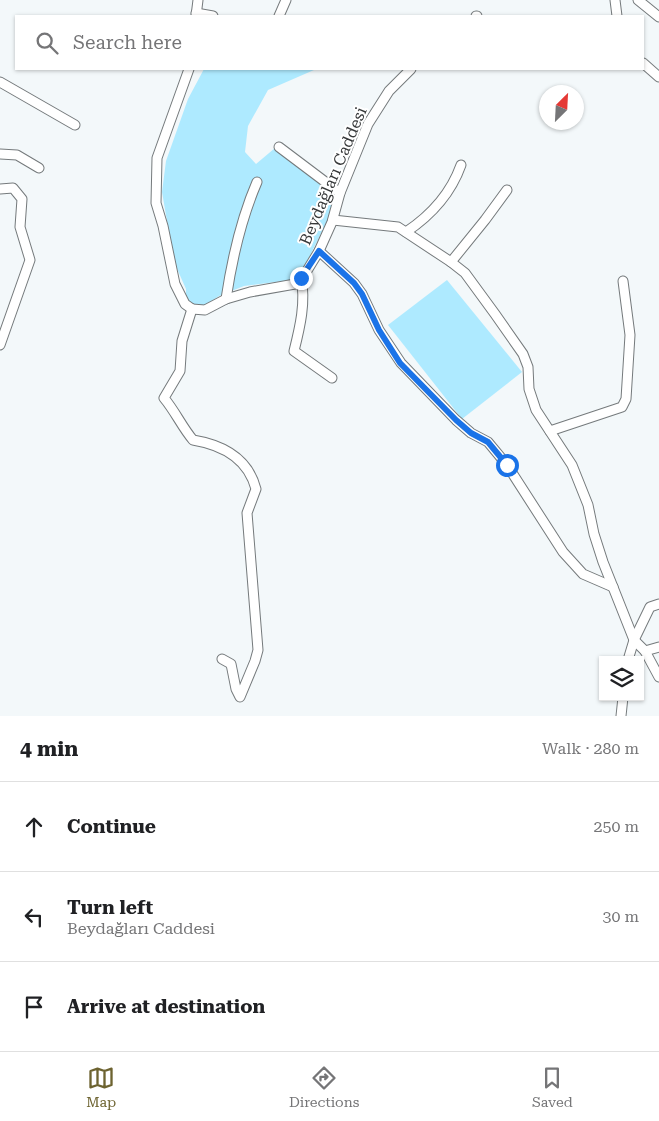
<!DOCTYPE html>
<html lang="en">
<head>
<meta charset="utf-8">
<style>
	:root { --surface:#fff; --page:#f6f6f6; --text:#202124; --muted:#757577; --line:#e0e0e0; --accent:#6d6330 }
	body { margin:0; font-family:"Roboto Serif",serif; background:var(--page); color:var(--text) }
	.controls { position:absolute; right:15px; bottom:15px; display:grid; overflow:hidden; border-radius:0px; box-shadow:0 1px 4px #0004 }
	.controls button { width:45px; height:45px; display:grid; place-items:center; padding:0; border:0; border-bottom:1px solid var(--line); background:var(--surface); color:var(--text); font:25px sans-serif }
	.compass { position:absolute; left:539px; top:85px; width:45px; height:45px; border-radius:50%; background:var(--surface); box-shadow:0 1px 4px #0004; rotate:24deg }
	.stop { position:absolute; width:15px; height:15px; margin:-11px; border:4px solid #1a73e8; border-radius:50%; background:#fff }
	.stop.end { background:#1a73e8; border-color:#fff; box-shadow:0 1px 5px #0008 }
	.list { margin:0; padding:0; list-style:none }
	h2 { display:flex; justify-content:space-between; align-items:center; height:65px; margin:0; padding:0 20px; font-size:21px }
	h2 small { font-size:16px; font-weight:400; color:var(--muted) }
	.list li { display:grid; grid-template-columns:32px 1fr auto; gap:15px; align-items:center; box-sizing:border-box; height:90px; padding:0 20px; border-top:1px solid var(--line) }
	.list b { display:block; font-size:19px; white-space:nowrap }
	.list p { margin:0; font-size:16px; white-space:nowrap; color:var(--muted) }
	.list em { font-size:16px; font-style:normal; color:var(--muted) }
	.icon { flex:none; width:28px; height:28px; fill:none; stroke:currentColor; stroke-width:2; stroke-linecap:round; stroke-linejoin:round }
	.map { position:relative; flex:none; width:659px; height:716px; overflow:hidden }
	.search { position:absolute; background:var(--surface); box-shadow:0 1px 4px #0004; left:15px; right:15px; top:15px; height:55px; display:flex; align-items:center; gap:12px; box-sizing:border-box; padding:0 18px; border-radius:0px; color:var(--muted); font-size:19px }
	.sheet { height:335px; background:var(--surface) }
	nav { display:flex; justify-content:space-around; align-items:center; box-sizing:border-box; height:70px; border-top:1px solid var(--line); background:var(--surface); font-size:14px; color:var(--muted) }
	nav a { display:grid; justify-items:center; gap:2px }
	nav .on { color:var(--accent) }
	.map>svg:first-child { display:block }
</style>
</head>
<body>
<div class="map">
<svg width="659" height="716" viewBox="0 0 659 716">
	<rect width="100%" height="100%" fill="#f3f8fa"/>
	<g fill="#aeeaff">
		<polygon points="204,69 313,69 314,70 268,90 248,126 245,152 256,164 275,148 335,194 330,215 303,270 291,280 244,286 219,296 204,306 196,306 190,304 186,298 186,289 174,262 162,192 166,161 188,99"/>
		<polygon points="447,280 522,372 462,419 388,325"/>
	</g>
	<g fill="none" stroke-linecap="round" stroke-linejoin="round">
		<defs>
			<g id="minor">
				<polyline points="615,0 617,16"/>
				<polyline points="638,0 659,17"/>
				<polyline points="196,13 213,16"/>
				<polyline points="196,16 198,0"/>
				<polyline points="279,16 286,0"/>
				<polyline points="476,16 477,16"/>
				<polyline points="643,63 659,77"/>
				<polyline points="189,69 157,158 156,203 163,226 175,284 185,304 192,309"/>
				<polyline points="0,82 75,125"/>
				<polyline points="279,147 340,193"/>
				<polyline points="0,154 17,155 39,168"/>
				<polyline points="0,189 13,188 22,199 20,227 30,260 0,345"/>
				<polyline points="333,220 398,227 451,262 465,273 495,314 523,354 528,367 529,389 536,410 572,465 588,505 594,534 603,562 634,640 645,651 659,677"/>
				<path d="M406 232C430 216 451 193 461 165"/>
				<polyline points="319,251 354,283 362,294 379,330 401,363 456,420 471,433 488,442 507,465 563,552 583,574 613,587"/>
				<polyline points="451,262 485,220 507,190"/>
				<path d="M301 278C306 302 300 327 294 351L332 378"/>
				<path d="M226 299C232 259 241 219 257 182"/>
				<path d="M192 309 182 341 180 371 164 398C175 411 182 427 193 440 223 445 248 458 256 489L247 513 258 650 255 661 240 697 236 689 231 664 222 659"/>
				<polyline points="192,309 205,310 226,299 250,292 295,284 305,274 319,251 332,222 340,193 368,124 389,91 411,69"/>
				<polyline points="550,431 622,407 626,399 630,335 623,281"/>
				<polyline points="645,651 659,647"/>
				<polyline points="628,660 634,640 650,607 659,604"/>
				<polyline points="621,716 623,697"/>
			</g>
		</defs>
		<use href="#minor" stroke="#757a7c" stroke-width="11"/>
		<use href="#minor" stroke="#fff" stroke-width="9"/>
	</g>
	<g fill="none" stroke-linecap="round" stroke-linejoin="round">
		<polyline stroke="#1a73e8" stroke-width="6" points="301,278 319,251 354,283 362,294 379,330 400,363 456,420 471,433 488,442 507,465"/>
	</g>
	<g text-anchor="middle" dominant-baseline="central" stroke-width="4" stroke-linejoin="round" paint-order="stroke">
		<g font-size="16" fill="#37393a" stroke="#fff">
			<text transform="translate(333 176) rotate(-67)">Beydağları Caddesi</text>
		</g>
	</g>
</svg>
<div class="controls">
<button><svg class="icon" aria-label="layers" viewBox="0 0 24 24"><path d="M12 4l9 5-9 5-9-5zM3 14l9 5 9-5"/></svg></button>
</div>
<svg class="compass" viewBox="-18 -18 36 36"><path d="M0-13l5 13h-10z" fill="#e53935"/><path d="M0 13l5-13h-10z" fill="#757577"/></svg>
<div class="stop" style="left:507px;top:465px"></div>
<div class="stop end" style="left:301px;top:278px"></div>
<div class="search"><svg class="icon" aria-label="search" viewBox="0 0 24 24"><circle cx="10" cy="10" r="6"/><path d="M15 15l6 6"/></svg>Search here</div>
</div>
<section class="sheet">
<h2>4 min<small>Walk · 280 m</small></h2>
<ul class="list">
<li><svg class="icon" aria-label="ahead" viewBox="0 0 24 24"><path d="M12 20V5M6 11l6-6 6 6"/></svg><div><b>Continue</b></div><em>250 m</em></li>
<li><svg class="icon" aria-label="left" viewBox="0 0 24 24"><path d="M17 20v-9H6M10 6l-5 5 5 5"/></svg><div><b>Turn left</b><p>Beydağları Caddesi</p></div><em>30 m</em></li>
<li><svg class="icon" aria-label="arrive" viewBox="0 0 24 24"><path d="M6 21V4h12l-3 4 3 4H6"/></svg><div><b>Arrive at destination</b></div></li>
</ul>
</section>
<nav>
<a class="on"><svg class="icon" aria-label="map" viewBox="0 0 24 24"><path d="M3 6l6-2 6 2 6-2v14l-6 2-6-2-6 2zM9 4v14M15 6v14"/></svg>Map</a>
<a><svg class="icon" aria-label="directions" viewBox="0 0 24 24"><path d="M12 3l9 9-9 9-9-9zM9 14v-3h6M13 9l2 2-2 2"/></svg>Directions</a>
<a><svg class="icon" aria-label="saved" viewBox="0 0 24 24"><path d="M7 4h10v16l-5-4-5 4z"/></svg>Saved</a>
</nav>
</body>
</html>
